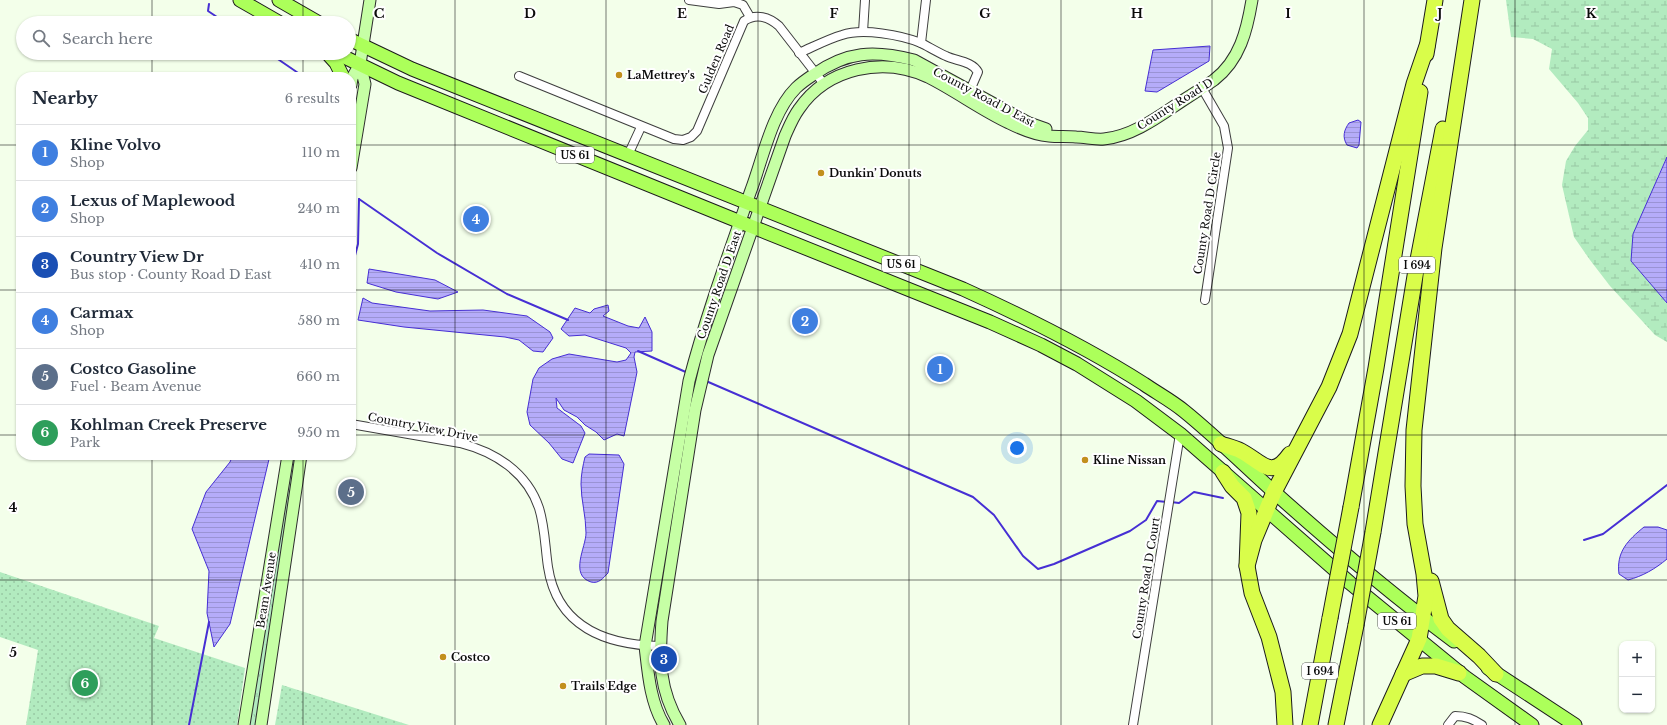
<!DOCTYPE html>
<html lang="en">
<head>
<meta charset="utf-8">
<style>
	:root { --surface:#fff; --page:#f2f2f3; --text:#1f2937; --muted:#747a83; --line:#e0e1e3; --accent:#b45309 }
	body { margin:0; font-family:"Libre Baskerville",serif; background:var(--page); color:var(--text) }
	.controls { position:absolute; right:12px; bottom:12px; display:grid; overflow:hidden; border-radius:8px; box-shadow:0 1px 3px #0004 }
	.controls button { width:36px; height:36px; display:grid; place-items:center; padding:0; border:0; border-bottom:1px solid var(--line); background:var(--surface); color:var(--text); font:20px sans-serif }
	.you { position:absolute; left:1017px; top:448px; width:14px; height:14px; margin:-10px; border:3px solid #fff; border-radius:50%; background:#1a73e8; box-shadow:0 0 0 6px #1a73e833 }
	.badge { display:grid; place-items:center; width:26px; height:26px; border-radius:50%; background:var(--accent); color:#fff; font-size:13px; font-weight:700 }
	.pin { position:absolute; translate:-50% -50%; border:2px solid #fff; box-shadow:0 1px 4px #0006 }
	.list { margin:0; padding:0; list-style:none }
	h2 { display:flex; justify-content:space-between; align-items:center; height:52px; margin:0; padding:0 16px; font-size:17px }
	h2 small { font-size:13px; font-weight:400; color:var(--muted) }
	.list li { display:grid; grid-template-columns:26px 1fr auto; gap:12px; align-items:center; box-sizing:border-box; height:56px; padding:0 16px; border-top:1px solid var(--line) }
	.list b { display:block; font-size:15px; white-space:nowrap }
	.list p { margin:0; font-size:13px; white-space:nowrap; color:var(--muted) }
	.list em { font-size:13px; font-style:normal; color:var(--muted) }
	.icon { flex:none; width:22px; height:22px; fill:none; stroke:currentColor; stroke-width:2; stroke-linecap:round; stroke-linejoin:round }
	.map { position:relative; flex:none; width:1667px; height:725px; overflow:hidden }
	.search { position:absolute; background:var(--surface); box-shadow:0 1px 3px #0004; left:16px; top:16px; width:340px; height:44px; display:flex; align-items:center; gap:10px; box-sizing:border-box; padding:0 14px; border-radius:22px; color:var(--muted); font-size:15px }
	.panel { position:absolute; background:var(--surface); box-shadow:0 1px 3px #0004; left:16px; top:72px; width:340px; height:388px; border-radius:16px }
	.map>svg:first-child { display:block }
</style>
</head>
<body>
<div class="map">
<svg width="1667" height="725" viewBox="0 0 1667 725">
	<defs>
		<pattern id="grass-tufts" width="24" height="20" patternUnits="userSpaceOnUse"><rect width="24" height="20" fill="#b2ebbf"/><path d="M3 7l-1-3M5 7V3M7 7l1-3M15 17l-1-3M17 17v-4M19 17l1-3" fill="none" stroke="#98c8a3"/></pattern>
		<pattern id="wetland-marsh" width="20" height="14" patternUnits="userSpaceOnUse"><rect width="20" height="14" fill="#b2ebbf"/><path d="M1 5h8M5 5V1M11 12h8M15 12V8" fill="none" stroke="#98c8a3"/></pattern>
		<pattern id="park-dots" width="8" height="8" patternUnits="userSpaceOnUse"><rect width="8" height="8" fill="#b2ebbf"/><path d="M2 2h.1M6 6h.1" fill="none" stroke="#98c8a3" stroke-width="1.8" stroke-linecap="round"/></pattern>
		<pattern id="water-rules" width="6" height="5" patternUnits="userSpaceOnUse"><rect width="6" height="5" fill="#b5acf9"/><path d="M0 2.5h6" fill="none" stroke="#9a93d4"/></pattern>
	</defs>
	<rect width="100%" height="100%" fill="#f3ffea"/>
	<polygon fill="url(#grass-tufts)" points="294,455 298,455 258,725 250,725"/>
	<polygon fill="url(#wetland-marsh)" points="1506,0 1667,0 1667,157 1657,178 1665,302 1667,303 1667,342 1655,335 1610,286 1590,260 1574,237 1562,185 1566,161 1575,146 1588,130 1588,118 1578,103 1549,69 1552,49 1533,39 1511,37"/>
	<g fill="url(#park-dots)">
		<polygon points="0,572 159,626 154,638 245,668 237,725 26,725 38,650 0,637"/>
		<polygon points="282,685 409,725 275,725"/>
	</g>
	<g fill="url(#water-rules)" stroke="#462fd4">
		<polygon points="1210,46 1209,61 1157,92 1145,91 1153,50"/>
		<path d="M1358 120 1361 122 1359 145 1357 148 1347 145C1342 137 1344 130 1349 123Z"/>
		<polygon points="1667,157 1667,303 1631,261 1633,234"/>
		<polygon points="369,269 435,280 458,292 438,299 396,292 367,283"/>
		<polygon points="363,298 372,303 430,311 483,310 527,316 550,332 553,338 543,352 533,351 519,340 505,337 404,327 358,320"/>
		<polygon points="608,305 609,311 603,316 628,326 639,328 645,317 652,332 652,351 635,352 634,357 637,372 624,436 617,434 604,440 596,432 585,425 577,417 564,410 556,398 557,408 581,426 585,433 573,463 562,459 549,443 530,425 527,412 533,379 539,368 552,359 569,354 617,362 626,360 631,353 626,348 585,335 569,336 561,329 575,308 590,313 594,309"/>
		<path d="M589 454 619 455 624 464 608 573C603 578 599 584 591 582 569 575 586 547 586 533 586 516 581 500 581 484 581 475 583 465 585 457Z"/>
		<polygon points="233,455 270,455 230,624 214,647 207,613 209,571 192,529 206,492 230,462"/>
		<path d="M1644 527H1658L1667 530V559C1655 569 1643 576 1628 580L1619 574C1616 552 1628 540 1644 527Z"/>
	</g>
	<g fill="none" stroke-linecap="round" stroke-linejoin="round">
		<g stroke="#462fd4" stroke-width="2">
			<polyline points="209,4 208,11 226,23"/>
			<polyline points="269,53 304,77"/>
			<polyline points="359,199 437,253 507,294 568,320"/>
			<polyline points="351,271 358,244 359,199"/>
			<polyline points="638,351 688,373"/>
			<polyline points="706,381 973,497 994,515 1023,556 1038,569 1054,564 1130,531 1146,520 1157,501 1167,502"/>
			<polyline points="1171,502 1179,503 1194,492 1223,498"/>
			<polyline points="1584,540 1603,534 1667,485"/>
			<polyline points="189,725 209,622"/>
		</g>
		<defs>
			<g id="street">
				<polyline points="689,0 719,4 734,2 743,5 750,17"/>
				<polyline points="863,32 865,0"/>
				<polyline points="921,43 926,0"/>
				<path d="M799 53C813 47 828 39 842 35 863 28 901 35 921 43 929 47 937 52 946 56 956 61 972 61 978 72L968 95"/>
				<path d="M519 76 674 139 683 140 691 137 697 131 744 21C756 13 769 17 779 26L824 84"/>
				<polyline points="1202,88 1224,126 1228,148 1205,300"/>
				<polyline points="628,155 641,127"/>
				<path d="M351 424 460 443C495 452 527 472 539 508 545 527 545 547 548 567 557 627 606 645 660 646"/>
				<polyline points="1133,725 1180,434"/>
				<path d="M1448 725 1455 716C1466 716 1473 719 1482 725"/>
			</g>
			<g id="secondary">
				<polyline points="351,85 352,78 360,64 370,0"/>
				<polyline points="351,168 365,84 360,64"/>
				<polyline points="244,725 288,455"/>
				<polyline points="261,725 301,455"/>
				<path d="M664 725C650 702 648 672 645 646L689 381C706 316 729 253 751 190 763 158 772 112 796 88 801 83 807 79 813 75 847 51 874 50 914 60L1029 123 1046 129"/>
				<path d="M680 725C659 690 659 660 662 621L695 410 708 355 785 136C789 127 793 117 799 109 827 68 883 56 928 77 956 91 981 110 1009 123 1021 129 1036 135 1049 136 1058 137 1067 136 1076 137 1085 137 1095 140 1104 139 1133 136 1158 117 1182 101 1193 94 1204 87 1214 80 1240 60 1247 30 1252 0"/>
			</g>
			<g id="primary">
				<polyline points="240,0 280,23"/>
				<polyline points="279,0 319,23"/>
				<path d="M349 39 412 69 963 289C1025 317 1086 347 1144 384 1157 393 1172 401 1184 411 1215 436 1243 464 1273 491 1331 543 1391 594 1454 641"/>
				<polyline points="327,53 336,63 343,77"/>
				<polyline points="336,53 398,83 728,217 990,322 1041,345 1077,364 1136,401 1180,434 1350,583 1465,677 1532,725"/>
				<polyline points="1488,668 1575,725"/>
			</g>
			<g id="highway">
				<polyline points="1426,54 1435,0"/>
				<path d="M1221 444C1227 446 1235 448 1241 451 1262 462 1271 481 1290 454"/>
				<polyline points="1223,472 1232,486 1244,498 1249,513 1247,566 1252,593 1269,637 1283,692 1285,725"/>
				<polyline points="1351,507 1376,368 1420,92"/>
				<polyline points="1373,532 1416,270 1443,129"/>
				<polyline points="1247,566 1254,540 1274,492 1329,387 1350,334 1414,84 1427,46"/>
				<polyline points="1431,581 1441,619 1448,629 1479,656 1496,674"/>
				<polyline points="1403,674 1422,666 1436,666 1459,673"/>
				<polyline points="1310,725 1330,618"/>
				<polyline points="1336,725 1356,625"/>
				<polyline points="1380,725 1419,639 1426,596 1424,574 1415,524 1413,486 1414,430 1434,248 1472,0"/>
			</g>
		</defs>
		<use href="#street" stroke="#3e3e3e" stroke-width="10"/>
		<use href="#secondary" stroke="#2d2d2d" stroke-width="13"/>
		<use href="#primary" stroke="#1c1c1c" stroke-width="15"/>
		<use href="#highway" stroke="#1c1c1c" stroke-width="17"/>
		<use href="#street" stroke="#fff" stroke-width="8"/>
		<use href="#secondary" stroke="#c6ffa5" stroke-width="11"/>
		<use href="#primary" stroke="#acff5a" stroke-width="13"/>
		<use href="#highway" stroke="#d9fd4a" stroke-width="15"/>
		<defs>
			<g id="highway-bridge">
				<polyline points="1330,618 1351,507"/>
				<polyline points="1356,625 1373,532"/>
			</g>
		</defs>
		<use href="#highway-bridge" stroke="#1c1c1c" stroke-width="17" stroke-linecap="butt"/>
		<use href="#highway-bridge" stroke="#d9fd4a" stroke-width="15"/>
	</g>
	<path fill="none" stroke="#0b0b0b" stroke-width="1" stroke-opacity="0.55" d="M152 0V23M303 0V23M455 0V725M606 0V725M758 0V725M909 0V725M1061 0V725M1212 0V725M1364 0V725M1515 0V725M152 53V77M303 53V77M0 145H21M351 145H1667M0 290H21M351 290H1667M0 435H21M351 435H1667M152 455V725M303 455V725M0 580H1667"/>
	<g fill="#c2901d" stroke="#fff" stroke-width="1.5">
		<circle cx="619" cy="75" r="4"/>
		<circle cx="821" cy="173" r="4"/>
		<circle cx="1085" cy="460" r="4"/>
		<circle cx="443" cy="657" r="4"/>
		<circle cx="563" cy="686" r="4"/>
	</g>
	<g text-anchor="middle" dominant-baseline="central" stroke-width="4" stroke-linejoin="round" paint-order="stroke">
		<g fill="#fff" stroke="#545454" stroke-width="1">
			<rect x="556" y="147" width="38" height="16" rx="3"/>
			<rect x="882" y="256" width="38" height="16" rx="3"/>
			<rect x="1399" y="257" width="36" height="16" rx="3"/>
			<rect x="1378" y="613" width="38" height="16" rx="3"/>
			<rect x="1302" y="663" width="36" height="16" rx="3"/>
		</g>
		<g font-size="10" font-weight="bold" fill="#0b0b0b">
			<text x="575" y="155">US 61</text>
			<text x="901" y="264">US 61</text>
			<text x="1417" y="265">I 694</text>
			<text x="1397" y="621">US 61</text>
			<text x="1320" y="671">I 694</text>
		</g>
		<g font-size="11" fill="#0b0b0b" stroke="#fff">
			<text transform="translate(716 59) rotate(-67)">Gulden Road</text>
			<text transform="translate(984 97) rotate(28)">County Road D East</text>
			<text transform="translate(1175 104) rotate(-32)">County Road D</text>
			<text transform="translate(1207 213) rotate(-81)">County Road D Circle</text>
			<text transform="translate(719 285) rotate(-71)">County Road D East</text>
			<text transform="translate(423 427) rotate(11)">Country View Drive</text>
			<text transform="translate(1146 578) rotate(-81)">County Road D Court</text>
			<text transform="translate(266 590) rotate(-81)">Beam Avenue</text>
		</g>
		<g font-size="11" font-weight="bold" fill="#0b0b0b" stroke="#fff" text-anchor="start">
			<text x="627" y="75">LaMettrey's</text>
			<text x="829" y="173">Dunkin’ Donuts</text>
			<text x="1093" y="460">Kline Nissan</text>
			<text x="451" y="657">Costco</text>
			<text x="571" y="686">Trails Edge</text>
		</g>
	</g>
	<g font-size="13" text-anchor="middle" font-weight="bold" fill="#0b0b0b" stroke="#fff" stroke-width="4" stroke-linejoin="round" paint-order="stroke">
		<text x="379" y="18">C</text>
		<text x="530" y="18">D</text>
		<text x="682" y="18">E</text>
		<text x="834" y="18">F</text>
		<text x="985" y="18">G</text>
		<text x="1137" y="18">H</text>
		<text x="1288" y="18">I</text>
		<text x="1440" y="18">J</text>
		<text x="1591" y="18">K</text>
		<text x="13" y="512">4</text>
		<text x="13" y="657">5</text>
	</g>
</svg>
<div class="controls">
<button>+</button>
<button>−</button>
</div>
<div class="you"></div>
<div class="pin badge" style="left:940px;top:369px;background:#3f7fe0">1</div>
<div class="pin badge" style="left:805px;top:321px;background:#3f7fe0">2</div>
<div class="pin badge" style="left:664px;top:659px;background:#1a4fb4">3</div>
<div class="pin badge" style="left:476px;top:219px;background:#3f7fe0">4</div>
<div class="pin badge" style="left:351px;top:492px;background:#5c6f8a">5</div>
<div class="pin badge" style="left:85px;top:683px;background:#2e9e5b">6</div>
<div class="search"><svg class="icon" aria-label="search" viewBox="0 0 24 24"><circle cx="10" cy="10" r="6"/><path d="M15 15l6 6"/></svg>Search here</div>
<section class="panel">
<h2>Nearby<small>6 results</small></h2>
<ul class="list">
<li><span class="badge" style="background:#3f7fe0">1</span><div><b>Kline Volvo</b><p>Shop</p></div><em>110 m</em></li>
<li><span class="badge" style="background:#3f7fe0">2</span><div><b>Lexus of Maplewood</b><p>Shop</p></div><em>240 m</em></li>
<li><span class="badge" style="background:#1a4fb4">3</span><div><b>Country View Dr</b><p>Bus stop · County Road D East</p></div><em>410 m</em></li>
<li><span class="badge" style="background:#3f7fe0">4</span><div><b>Carmax</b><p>Shop</p></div><em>580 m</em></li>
<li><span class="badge" style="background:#5c6f8a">5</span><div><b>Costco Gasoline</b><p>Fuel · Beam Avenue</p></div><em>660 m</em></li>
<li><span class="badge" style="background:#2e9e5b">6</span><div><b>Kohlman Creek Preserve</b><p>Park</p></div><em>950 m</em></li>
</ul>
</section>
</div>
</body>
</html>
